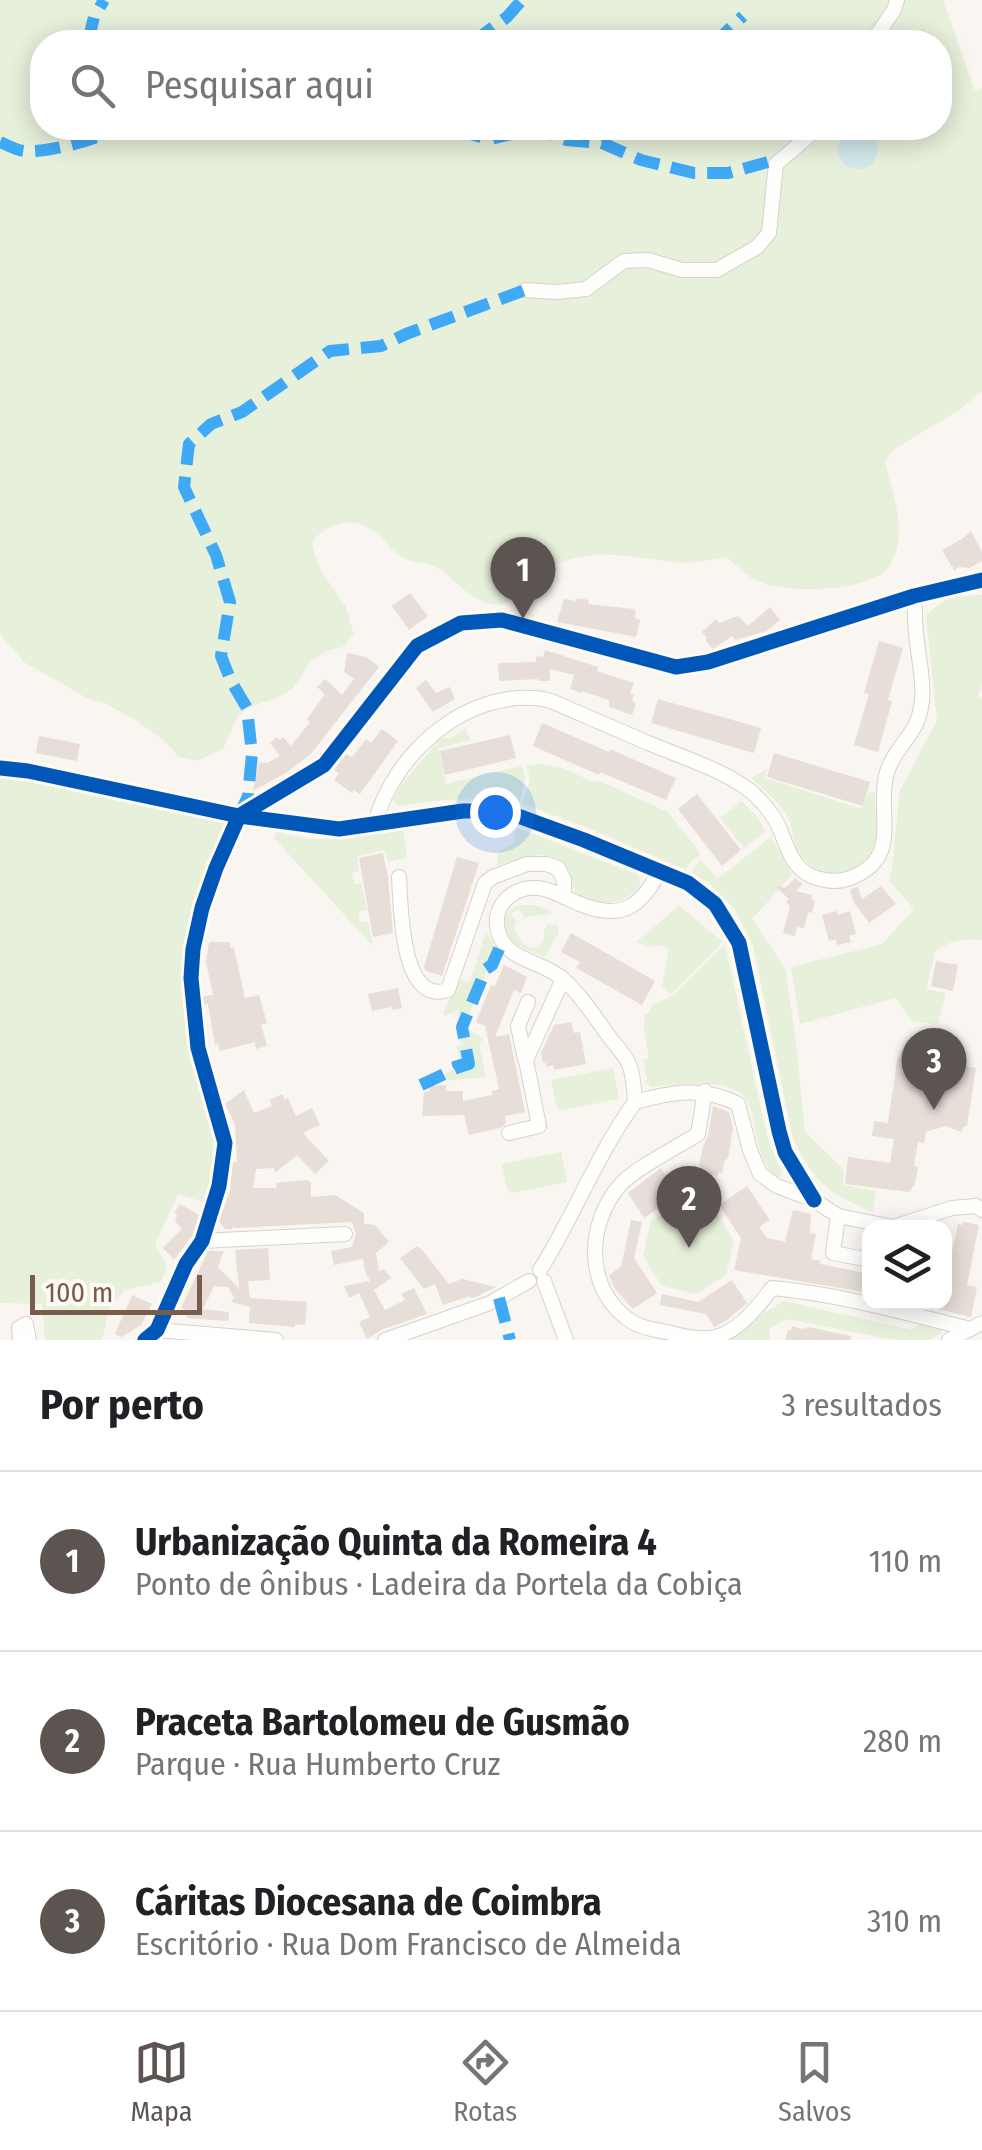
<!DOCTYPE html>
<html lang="pt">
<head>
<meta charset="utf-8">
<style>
	:root { --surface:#fff; --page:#f2f2f2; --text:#202124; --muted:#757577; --line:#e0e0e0; --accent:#5c5450 }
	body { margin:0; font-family:"Fira Sans Condensed",sans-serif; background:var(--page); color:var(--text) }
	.controls { position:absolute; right:30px; bottom:30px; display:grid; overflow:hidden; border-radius:20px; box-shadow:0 5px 25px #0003 }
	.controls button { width:90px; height:90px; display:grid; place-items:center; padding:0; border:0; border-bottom:2px solid var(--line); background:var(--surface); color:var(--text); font:50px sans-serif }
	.scale { position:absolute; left:30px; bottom:25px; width:172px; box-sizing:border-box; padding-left:10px; border:5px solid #7a5c4d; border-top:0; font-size:28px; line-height:35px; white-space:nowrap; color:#7a5c4d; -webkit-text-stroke:8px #fffaf3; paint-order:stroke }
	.you { position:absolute; left:495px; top:812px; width:35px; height:35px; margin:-25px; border:8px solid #fff; border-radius:50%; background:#1a73e8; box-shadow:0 0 0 15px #1a73e833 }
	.badge { display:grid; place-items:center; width:65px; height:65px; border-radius:50%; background:var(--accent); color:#fff; font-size:32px; font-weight:700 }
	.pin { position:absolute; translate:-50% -82px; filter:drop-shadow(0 2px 5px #0008) }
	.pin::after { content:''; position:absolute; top:52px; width:35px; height:30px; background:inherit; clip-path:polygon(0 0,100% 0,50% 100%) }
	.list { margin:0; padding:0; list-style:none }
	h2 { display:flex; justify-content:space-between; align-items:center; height:130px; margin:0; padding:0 40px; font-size:42px }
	h2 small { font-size:32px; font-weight:400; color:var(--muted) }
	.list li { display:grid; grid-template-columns:65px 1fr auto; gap:30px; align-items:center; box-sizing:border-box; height:180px; padding:0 40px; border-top:2px solid var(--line) }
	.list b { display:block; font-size:38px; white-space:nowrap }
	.list p { margin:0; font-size:32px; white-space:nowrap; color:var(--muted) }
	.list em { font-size:32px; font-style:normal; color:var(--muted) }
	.icon { flex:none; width:55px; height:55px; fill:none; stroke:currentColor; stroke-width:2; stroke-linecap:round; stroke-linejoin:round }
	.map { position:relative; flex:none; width:982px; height:1340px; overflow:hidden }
	.search { position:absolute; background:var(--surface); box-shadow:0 5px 25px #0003; left:30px; right:30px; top:30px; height:110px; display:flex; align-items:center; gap:25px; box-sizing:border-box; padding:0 35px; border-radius:40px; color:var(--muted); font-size:38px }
	.sheet { height:670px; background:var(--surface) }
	nav { display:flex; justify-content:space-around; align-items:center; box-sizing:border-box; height:140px; border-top:2px solid var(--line); background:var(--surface); font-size:28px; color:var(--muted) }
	nav a { display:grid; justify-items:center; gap:5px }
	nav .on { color:var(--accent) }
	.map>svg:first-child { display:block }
</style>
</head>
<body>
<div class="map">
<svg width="982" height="1340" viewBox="0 0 982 1340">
	<rect width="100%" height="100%" fill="#f9f5f0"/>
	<g fill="#e7f0db" fill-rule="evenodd">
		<path d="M0 0H943L975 91 982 88V391L958 411 896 448 885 461C891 491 905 521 896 552 895 553 891 565 890 566 870 593 785 594 757 581 746 576 736 565 727 557 710 560 691 564 674 562 633 557 593 547 554 565 532 574 520 610 492 604 468 600 455 578 436 567 425 561 411 564 400 556 389 549 383 536 372 530 351 515 328 524 312 541 317 570 327 579 343 602 349 610 349 623 354 633L343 647 327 651 312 660 293 688 279 697 247 708 238 716 223 749 196 761 179 757 167 743 137 721 105 703 87 698 24 662 0 634ZM42 42H940V128H42Z"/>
		<path d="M982 595V683L978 697 982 699V940C962 938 951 940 935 952L926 989 946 993 938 1024 912 1021 895 998 800 1024 791 967 882 944 914 909 889 880 892 867 900 790 937 721 926 615 949 597Z"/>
		<path d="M466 728 470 740 439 748 446 784 522 766 525 779 519 804C477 796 440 799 398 806L393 800 401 785 437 742 440 739 452 738Z"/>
		<polygon points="541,764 562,768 594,782 597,780 668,812 701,854 689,863 686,870 586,827 523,804 530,779 527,766"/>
		<path d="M767 769 765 778 862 809 868 793 875 792C873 822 890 860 848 872 824 879 801 865 794 841 792 833 792 826 788 818 779 802 765 790 751 778Z"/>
		<path d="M0 775C76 784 151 804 226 824 201 882 181 946 186 1009 189 1042 199 1074 208 1106 211 1118 217 1131 218 1143 219 1163 211 1184 206 1203L178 1194 155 1245 167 1266 161 1282 124 1290 109 1310 102 1340H45L42 1304 0 1303Z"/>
		<polygon points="742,801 759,819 765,832 744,848 720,818"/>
		<path d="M517 828 634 873 639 876 640 886C621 908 599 905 576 893 572 886 571 877 567 870 553 844 517 859 497 866L498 852 513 844Z"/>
		<polygon points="403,830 407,858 388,862 385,850 357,856 359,871 352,873 354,884 361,883 367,910 358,912 360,922 368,922 373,946 274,838 276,832 311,839 338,839"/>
		<path d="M771 837 792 875 752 919 785 968 796 1041 805 1132 844 1170 843 1185 876 1191 873 1212C827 1193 815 1183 793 1139L753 945 734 908 710 884 691 872 701 860 717 879Z"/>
		<path d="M519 905H535L552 912 550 914 525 917 518 909 511 914 517 923 513 927 523 943 529 947H536L543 941 545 928 548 924 557 925 559 932 545 957C521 947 501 944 506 913Z"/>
		<polygon points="679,906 723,942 670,995 662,985 669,949 660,945 649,947 636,942"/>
		<path d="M486 931 498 954 491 971H487L464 1027 483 1039 479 1044 486 1077 429 1082 458 1067 457 1059 460 1058 456 1046 461 1045 458 1010 445 1016 443 1014C447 1000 455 994 461 980L470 982Z"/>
		<path d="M725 944 768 1140 782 1173 777 1179C764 1165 762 1157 757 1138 754 1127 753 1111 747 1101 733 1075 675 1085 651 1087L645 1081 647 1080 643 1060 649 1058 643 1024 645 1023 644 1014H647L653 1005 672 996Z"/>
		<polygon points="613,1068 619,1099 558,1111 551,1080"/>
		<polygon points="561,1152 567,1182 512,1193 507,1189 502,1164"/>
		<polygon points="681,1202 715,1210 734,1241 726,1275 696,1294 662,1286 643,1256 651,1221"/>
		<polygon points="784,1301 912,1330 923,1322 942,1327 942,1333 929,1340 894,1340 787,1319 769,1329 770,1340 728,1340 744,1330 744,1325"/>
	</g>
	<circle fill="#d0e8ea" cx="858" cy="149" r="20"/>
	<g fill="#e6ded7">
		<polygon points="971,531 982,552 982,561 969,568 959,567 954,570 942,550 962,539"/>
		<polygon points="410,593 428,616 409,630 392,606"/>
		<polygon points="577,598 589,600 588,604 634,609 636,612 634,618 640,620 636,637 557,622 564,599 576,601"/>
		<polygon points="770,607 780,620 766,631 736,640 732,636 713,649 705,640 707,638 702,632 716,619 719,623 738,616 748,626"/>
		<polygon points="879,641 903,648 888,700 892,701 878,752 854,745 869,694 864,693"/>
		<polygon points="545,650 598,667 597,671 634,683 630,693 634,695 632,701 636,703 632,715 609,707 609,700 582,691 581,693 570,689 574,675 550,669 550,681 538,681 538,679 499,681 498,663 536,662 536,656 543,657"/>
		<polygon points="347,653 366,657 379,667 310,755 287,772 253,791 259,762 267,763 280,756 270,743 277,737 280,740 283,737 291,746 310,722 307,719 325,694 317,687 325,679 342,695 354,679 344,672"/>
		<polygon points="426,680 436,693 450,687 455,699 433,712 416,688"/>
		<polygon points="658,699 761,728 754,753 651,723"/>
		<polygon points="542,723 609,752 610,749 676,778 666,800 600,772 599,775 533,746"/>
		<polygon points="382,729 398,741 360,794 354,790 352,793 334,780 339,773 334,770 346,754 351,757 353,756 366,739 371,743"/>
		<polygon points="510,735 516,758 445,775 440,751"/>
		<polygon points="39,736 80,744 77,761 36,753"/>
		<polygon points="774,753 870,782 863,806 767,777"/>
		<polygon points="697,794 741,850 722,866 678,809"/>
		<polygon points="383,853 388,877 393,933 373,937 359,858"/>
		<polygon points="457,857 479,863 442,976 426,971 424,967"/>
		<polygon points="795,878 803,884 796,891 812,895 811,900 815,901 812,913 808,912 804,928 797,927 795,936 783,933 790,906 786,902 789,899 774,885 785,888"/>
		<polygon points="881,886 896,904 869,923 853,901 850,889 858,887 862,899"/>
		<polygon points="837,911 838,915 850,911 856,934 849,936 851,942 837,945 836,939 829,941 822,915"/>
		<polygon points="571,933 655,981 642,1005 576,968 580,962 561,952"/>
		<polygon points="209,942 230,942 230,948 234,948 245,998 259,995 267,1023 261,1025 267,1046 256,1049 255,1042 220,1051 218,1044 215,1045 208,1004 204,1005 203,996 213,995 206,962"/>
		<polygon points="936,961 958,965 953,991 931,986"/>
		<polygon points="504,965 527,977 521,993 514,990 495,1037 509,1034 525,1112 505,1116 506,1123 500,1128 469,1135 464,1115 422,1116 424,1092 430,1091 427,1086 446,1085 446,1091 463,1091 463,1101 492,1095 492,1091 499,1089 485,1026 476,1022 491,985 495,986"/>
		<polygon points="398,988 402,1008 393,1010 392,1007 372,1011 368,994"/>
		<polygon points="571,1022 574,1033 580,1032 586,1064 554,1070 553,1065 546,1067 546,1063 543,1063 541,1053 554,1025"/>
		<polygon points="910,1039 930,1042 926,1067 938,1077 949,1079 952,1064 976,1068 967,1126 964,1126 961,1132 946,1126 926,1132 924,1143 918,1142 914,1166 918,1167 915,1184 909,1192 845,1184 848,1157 890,1163 894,1139 872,1136 874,1121 888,1123 897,1061 906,1041"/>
		<polygon points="244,1090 254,1113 272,1106 270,1100 282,1094 285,1100 288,1098 296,1116 312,1108 320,1125 303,1133 329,1161 315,1174 297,1155 275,1173 274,1168 256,1169 253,1188 277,1188 276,1183 307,1180 311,1182 311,1197 335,1195 364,1213 364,1224 375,1225 389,1242 376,1253 379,1271 384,1269 391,1278 374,1290 385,1310 405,1300 401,1294 414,1288 427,1314 381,1330 367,1339 359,1322 370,1317 359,1293 349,1298 344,1286 370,1281 365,1271 363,1259 334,1265 331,1251 352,1247 356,1234 352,1222 234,1228 233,1226 232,1229 225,1229 219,1221 230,1191 233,1162 237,1162 235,1124 225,1104"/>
		<polygon points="713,1106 729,1112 733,1127 728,1158 724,1162 722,1173 718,1173 718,1176 700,1172 701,1167 699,1166 703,1147 708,1136"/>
		<polygon points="661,1168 678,1195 644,1218 628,1193"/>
		<polygon points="747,1186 770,1220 759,1227 767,1238 785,1242 793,1210 811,1214 810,1233 816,1234 811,1259 821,1261 820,1264 870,1274 870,1293 734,1270 741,1238 719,1205"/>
		<polygon points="180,1204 199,1215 192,1236 174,1260 163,1248 182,1229 175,1221 177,1214 174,1212"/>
		<polygon points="631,1220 642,1222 634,1258 657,1293 633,1309 615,1289 609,1275 621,1267"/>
		<polygon points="963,1222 979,1225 967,1285 977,1287 971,1317 908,1302 944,1302 944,1289 958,1224 962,1225"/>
		<polygon points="417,1246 423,1251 449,1284 462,1279 496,1287 476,1297 470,1298 470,1296 443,1305 435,1284 424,1289 400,1258"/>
		<polygon points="268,1248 270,1280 248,1281 250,1298 307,1302 305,1325 295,1324 295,1327 249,1323 250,1307 231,1302 234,1297 228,1287 214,1286 203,1309 229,1312 228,1321 186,1318 189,1311 181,1308 208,1251 224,1251 218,1267 239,1288 235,1250"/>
		<polygon points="732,1280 747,1303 727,1320 714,1327 706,1314 660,1305 662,1294 698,1302"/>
		<polygon points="132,1295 152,1304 141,1325 121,1337 115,1334"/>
		<polygon points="792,1326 803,1329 808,1327 851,1336 851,1340 785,1340 788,1330 791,1330"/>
	</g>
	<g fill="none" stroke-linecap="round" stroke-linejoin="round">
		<defs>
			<g id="street">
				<polyline points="872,42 894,10 897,0"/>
				<polyline points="525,290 557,292 586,289 624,261 648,260 682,270 717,270 757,247 769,233 776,164 818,128"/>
				<polyline points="0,768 28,771 239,816 339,829 463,811 495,811 518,816 584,840 688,883 715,904 739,943 779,1131 785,1152 814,1200"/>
				<path d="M375 823C394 753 467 688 543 699 555 701 568 709 579 713 602 723 625 733 648 743 680 756 717 768 745 787 759 797 771 811 779 827 787 846 791 866 811 876 826 882 841 883 855 876 901 855 877 815 886 776 890 757 907 741 916 724 928 697 920 669 917 642 915 627 915 611 914 596"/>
				<path d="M399 877C401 905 400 1006 448 990L485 883 493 877 527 864H546L558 868 564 880V897"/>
				<polyline points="525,1059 518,1026 528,1002"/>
				<path d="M705 1091 698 1134C679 1146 634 1169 621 1184 585 1224 584 1293 634 1323 644 1329 659 1330 671 1333 685 1337 702 1340 716 1337 739 1331 759 1306 772 1288 839 1294 905 1313 970 1329"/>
				<path d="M635 1102C671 1092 704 1086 738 1104L750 1150 760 1174 777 1186 814 1200 838 1216 893 1227 952 1208 976 1206 982 1210"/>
				<polyline points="509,1133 539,1126 526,1060 563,979"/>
				<polyline points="838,1216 833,1253 870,1260"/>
				<polyline points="202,1241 345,1234"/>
				<path d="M540 1270C574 1216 597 1154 635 1102 634 1090 634 1076 629 1064 625 1055 617 1047 611 1039 596 1019 582 996 563 979 543 961 505 961 498 931 491 903 517 883 544 889 556 892 568 899 580 904 619 920 641 909 659 871"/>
				<polyline points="544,1281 566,1340"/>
				<polyline points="157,1330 276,1340"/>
				<polyline points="20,1340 19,1328 26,1324 29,1340"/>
				<polyline points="145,1340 157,1330 186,1264 202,1241 219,1186 225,1143 198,1048 191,978 193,949 202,908 216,868 239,816 324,765 417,646 461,623 502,620 676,667 708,662 914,596 982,580"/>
				<polyline points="385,1340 490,1303 529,1281"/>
				<polyline points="949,1340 982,1323"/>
			</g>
		</defs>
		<use href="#street" stroke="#d7d1cb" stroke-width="16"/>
		<use href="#street" stroke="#fefefd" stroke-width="14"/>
		<g stroke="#3fa9f5" stroke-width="12" stroke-dasharray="25 12" stroke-linecap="butt">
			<polyline points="88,42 94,17 104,0"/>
			<polyline points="473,42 507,17 522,0"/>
			<polyline points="711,42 721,37 743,16"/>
			<polyline points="458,128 470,134 490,139 525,131 542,131 566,140 602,143 641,160 694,173 728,173 768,162 776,164"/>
			<path d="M0 142C7 145 16 150 24 151 43 153 89 142 106 133L107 128"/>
			<polyline points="239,816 248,796 252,754 247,708 231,681 221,656 230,602 216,555 184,487 189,444 211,424 242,412 330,351 381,346 406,334 525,290"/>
			<polyline points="459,1067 469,1064 462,1027 486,969 492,965 502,942"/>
			<polyline points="421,1085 459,1067 457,1060"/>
			<polyline points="499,1298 510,1340"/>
		</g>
		<defs>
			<g id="cycleway">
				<polyline points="0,768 28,771 239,816 339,829 463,811 495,811 518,816 584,840 688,883 715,904 739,943 779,1131 785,1152 814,1200"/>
				<polyline points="145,1340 157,1330 186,1264 202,1241 219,1186 225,1143 198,1048 191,978 193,949 202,908 216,868 239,816 324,765 417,646 461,623 502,620 676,667 708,662 914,596 982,580"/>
			</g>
		</defs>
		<use href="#cycleway" stroke="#fffaf3" stroke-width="21"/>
		<use href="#cycleway" stroke="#0057b8" stroke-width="15"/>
	</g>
</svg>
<div class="controls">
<button><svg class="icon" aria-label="layers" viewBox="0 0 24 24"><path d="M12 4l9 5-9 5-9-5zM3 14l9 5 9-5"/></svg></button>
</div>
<div class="scale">100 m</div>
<div class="you"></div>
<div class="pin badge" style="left:523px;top:619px">1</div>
<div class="pin badge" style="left:689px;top:1248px">2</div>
<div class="pin badge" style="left:934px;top:1110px">3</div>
<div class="search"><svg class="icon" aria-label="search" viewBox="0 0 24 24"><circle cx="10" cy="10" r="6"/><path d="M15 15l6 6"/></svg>Pesquisar aqui</div>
</div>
<section class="sheet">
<h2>Por perto<small>3 resultados</small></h2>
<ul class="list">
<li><span class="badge">1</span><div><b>Urbanização Quinta da Romeira 4</b><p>Ponto de ônibus · Ladeira da Portela da Cobiça</p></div><em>110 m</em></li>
<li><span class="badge">2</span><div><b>Praceta Bartolomeu de Gusmão</b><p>Parque · Rua Humberto Cruz</p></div><em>280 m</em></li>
<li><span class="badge">3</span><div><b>Cáritas Diocesana de Coimbra</b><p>Escritório · Rua Dom Francisco de Almeida</p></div><em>310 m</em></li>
</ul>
</section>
<nav>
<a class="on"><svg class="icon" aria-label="map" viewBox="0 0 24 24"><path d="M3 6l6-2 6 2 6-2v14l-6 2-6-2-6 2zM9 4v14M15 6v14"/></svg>Mapa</a>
<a><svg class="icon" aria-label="directions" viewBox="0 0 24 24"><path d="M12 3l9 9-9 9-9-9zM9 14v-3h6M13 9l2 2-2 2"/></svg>Rotas</a>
<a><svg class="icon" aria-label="saved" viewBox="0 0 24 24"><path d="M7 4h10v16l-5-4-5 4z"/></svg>Salvos</a>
</nav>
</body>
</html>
